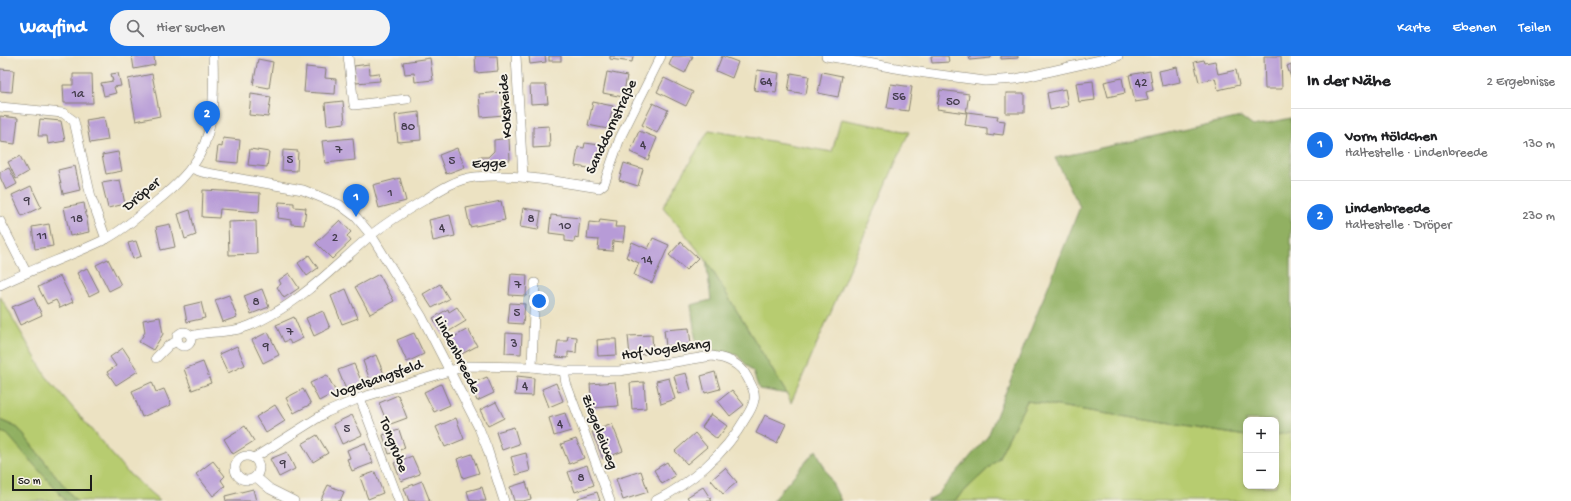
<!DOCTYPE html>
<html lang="de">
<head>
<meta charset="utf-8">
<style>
	:root { --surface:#fff; --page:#f2f2f2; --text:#202124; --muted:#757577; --line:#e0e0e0; --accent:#1a73e8 }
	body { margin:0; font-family:"Gochi Hand",sans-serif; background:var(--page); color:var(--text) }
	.controls { position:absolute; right:12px; bottom:12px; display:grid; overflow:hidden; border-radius:8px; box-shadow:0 2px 6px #0003 }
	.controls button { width:36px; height:36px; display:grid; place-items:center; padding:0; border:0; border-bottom:1px solid var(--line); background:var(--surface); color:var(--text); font:20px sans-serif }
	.scale { position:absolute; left:12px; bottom:10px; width:80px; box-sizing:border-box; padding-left:4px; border:2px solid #1c1c1c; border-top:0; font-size:11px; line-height:14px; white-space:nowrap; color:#1c1c1c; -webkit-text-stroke:3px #f7f3e8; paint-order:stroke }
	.you { position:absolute; left:539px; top:245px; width:14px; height:14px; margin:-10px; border:3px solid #fff; border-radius:50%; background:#1a73e8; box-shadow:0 0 0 6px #1a73e833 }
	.badge { display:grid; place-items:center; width:26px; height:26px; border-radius:50%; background:var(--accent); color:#fff; font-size:13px; font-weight:700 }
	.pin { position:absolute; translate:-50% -33px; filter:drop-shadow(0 1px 2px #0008) }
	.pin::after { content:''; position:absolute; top:21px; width:14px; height:12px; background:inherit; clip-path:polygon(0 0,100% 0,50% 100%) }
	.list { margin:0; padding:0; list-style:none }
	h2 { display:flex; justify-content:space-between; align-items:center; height:52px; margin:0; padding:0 16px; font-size:17px }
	h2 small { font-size:13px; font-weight:400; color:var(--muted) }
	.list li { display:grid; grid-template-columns:26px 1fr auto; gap:12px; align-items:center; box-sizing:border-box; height:72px; padding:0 16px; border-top:1px solid var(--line) }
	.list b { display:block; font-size:15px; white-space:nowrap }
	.list p { margin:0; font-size:13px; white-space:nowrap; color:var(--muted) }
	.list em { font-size:13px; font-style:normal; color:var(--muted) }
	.icon { flex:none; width:22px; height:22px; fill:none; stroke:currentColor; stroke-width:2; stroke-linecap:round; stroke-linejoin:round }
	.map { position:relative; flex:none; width:1291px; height:445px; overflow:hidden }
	header { display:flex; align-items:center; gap:24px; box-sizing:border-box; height:56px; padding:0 20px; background:var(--accent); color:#fff }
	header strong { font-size:19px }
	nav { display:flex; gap:22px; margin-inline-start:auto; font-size:14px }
	.search { width:280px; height:36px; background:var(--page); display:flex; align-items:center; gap:10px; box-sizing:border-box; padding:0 14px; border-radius:22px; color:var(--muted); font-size:15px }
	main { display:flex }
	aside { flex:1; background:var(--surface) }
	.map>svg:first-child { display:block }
</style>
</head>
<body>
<header>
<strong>Wayfind</strong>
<div class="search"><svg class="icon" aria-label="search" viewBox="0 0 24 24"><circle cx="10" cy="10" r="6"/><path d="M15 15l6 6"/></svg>Hier suchen</div>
<nav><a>Karte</a><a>Ebenen</a><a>Teilen</a></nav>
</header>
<main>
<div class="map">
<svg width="1291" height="445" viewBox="0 0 1291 445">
	<rect width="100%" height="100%" fill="#f7f3e8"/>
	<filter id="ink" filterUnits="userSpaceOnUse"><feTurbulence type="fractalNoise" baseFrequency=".025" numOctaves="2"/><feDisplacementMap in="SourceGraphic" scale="8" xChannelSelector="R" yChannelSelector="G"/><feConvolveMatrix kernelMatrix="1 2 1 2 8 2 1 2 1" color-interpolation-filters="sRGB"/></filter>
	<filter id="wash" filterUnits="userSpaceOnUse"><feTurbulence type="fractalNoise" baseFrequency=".012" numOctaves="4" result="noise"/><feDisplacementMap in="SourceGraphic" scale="16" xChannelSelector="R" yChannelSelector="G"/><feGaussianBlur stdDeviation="0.9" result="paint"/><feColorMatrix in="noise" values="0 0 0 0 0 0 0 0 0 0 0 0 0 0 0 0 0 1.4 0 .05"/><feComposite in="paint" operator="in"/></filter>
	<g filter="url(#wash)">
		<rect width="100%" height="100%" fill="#ece2c2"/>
		<g fill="#b7cc70" stroke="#6a7446">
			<polygon points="841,63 909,76 791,347 787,338 706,204 663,151 709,74 832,96"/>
			<polygon points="0,240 46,320 127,416 160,445 76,445 18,372 0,364"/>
			<polygon points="1027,345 1246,380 1246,430 1276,430 1276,379 1291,376 1291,445 954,445 998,403"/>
			<polygon points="0,376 7,377 66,445 0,445"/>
		</g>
		<g fill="#91b062" stroke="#56663f">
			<polygon points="1241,61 1253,70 1291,62 1291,376 1276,379 1276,364 1246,364 1246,380 1027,345 998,403 954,445 926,445 937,439 988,380 1080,151 1055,102"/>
			<polygon points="706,204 787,338 759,333 753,316 737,299 697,294 691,249 711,244"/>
			<polygon points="0,364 18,372 76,445 66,445 7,378 0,376"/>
			<polygon points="816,394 841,445 772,445"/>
		</g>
		<g id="blocks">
			<g fill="#b79bd7">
				<polygon points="132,0 154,0 155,9 134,13"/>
				<polygon points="475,0 497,0 498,15 476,17"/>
				<polygon points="529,0 545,0 546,6 530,8"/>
				<rect x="549" y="0" width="12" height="5"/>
				<polygon points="610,0 633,0 632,6 610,3"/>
				<polygon points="673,0 693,0 685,17 669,9"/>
				<polygon points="722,0 738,6 732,22 716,15"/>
				<polygon points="931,0 948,0 949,6 932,7"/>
				<polygon points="969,0 991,0 991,2 970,4"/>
				<polygon points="1001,0 1018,0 1018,2 1001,3"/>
				<polygon points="1264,0 1281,0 1282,33 1265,33"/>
				<polygon points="430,2 433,24 415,26 414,17 405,18 403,6"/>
				<polygon points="258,3 273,6 269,32 253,29"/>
				<polygon points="1204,4 1205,7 1215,5 1218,18 1236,14 1239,29 1218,34 1215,22 1199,26 1194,6"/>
				<polygon points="369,8 370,18 379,17 380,25 356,27 354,10"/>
				<polygon points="1291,8 1291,22 1287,10"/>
				<polygon points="306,11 326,13 325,22 336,23 335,38 304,36"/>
				<polygon points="1177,11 1180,26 1162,30 1159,15"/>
				<polygon points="0,13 14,14 12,36 0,35"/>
				<polygon points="757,14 779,17 776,37 754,34"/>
				<polygon points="1150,15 1153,34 1146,36 1148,44 1135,46 1129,19"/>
				<polygon points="607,16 627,20 623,41 603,37"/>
				<polygon points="822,16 842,20 838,41 818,37"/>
				<polygon points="118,17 121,30 114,31 116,37 104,40 101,27 113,25 111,18"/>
				<polygon points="791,17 809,20 806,38 788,35"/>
				<polygon points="73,18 92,18 93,47 64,47 63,29 73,29"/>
				<polygon points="152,18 160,60 136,65 128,23"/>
				<polygon points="664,22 693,36 686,50 657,36"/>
				<polygon points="1122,22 1125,37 1108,41 1104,26"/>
				<polygon points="1093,25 1095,44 1079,46 1076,27"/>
				<polygon points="891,28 912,31 908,55 887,52"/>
				<polygon points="530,29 546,29 548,47 531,48"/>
				<polygon points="1065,33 1068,50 1050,54 1047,37"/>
				<polygon points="940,34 969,38 966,57 937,53"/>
				<polygon points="502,36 504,59 481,61 479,38"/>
				<rect x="1006" y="37" width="18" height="20"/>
				<polygon points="251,38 271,41 268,61 249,59"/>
				<polygon points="343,45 345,67 327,69 325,47"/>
				<polygon points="593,46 613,50 608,73 588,69"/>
				<polygon points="653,47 668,54 657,77 642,69"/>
				<polygon points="419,56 421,84 398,86 395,59"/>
				<polygon points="967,56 998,60 997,64 1005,65 1003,79 994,78 994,80 987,79 987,72 965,69"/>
				<polygon points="0,60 18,62 15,88 0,86"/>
				<polygon points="104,61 108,84 90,87 86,64"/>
				<polygon points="40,63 61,65 65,85 48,88 47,80 38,80"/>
				<polygon points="549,70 550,91 533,92 533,71"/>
				<polygon points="639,75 657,82 648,104 630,96"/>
				<polygon points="223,82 240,84 238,107 216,105 218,90 222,91"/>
				<polygon points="353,82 355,104 325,107 322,85"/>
				<polygon points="509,82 510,104 500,105 500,112 480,112 479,101 488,101 494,95 494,84"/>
				<polygon points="585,87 600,89 596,113 575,110 578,91 584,92"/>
				<polygon points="457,92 465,111 446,118 439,99"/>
				<polygon points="250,93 269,96 267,111 248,109"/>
				<polygon points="283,94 298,95 297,115 282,114"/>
				<polygon points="118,96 122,115 106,118 102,99"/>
				<polygon points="20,100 28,116 16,123 8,106"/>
				<polygon points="624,107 643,113 638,130 619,124"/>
				<polygon points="75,110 80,134 63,138 58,114"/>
				<polygon points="9,112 17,128 6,134 0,121 0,116"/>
				<polygon points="400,122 406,145 379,152 373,129"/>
				<polygon points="120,124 125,148 108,152 102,127"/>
				<polygon points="31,130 41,151 22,160 12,139"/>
				<polygon points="203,134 260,137 259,156 220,153 219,162 202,161"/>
				<polygon points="501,145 505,164 470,171 466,152"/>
				<polygon points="279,146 294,147 294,151 306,152 304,169 291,168 291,164 278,162"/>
				<polygon points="84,147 89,176 70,180 64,151"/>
				<polygon points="523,152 541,155 538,174 520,171"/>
				<polygon points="190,154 196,179 185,183 178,158"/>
				<polygon points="450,159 455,180 433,185 429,164"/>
				<polygon points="551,159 580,162 578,182 575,181 574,186 565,185 565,179 549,177"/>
				<polygon points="340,164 351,176 347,180 351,185 332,203 316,187"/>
				<polygon points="600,164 616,166 615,171 625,171 623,186 613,185 612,195 598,194 599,184 587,183 589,166 599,167"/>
				<polygon points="256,165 257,198 229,199 228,166"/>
				<polygon points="49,168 53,190 35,193 32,171"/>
				<polygon points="170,168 175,191 161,194 156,171"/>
				<polygon points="653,182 669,189 652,227 634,219 639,207 626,201 632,186 648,193"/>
				<polygon points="136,185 141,200 133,203 128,187"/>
				<polygon points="681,186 698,202 686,214 669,199"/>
				<polygon points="309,199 318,212 307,220 298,207"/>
				<polygon points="108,203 121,229 109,235 96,209"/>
				<polygon points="87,212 99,235 89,240 77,217"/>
				<polygon points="289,217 299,232 284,242 277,231 281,228 279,224"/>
				<polygon points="379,218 394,245 370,258 355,231"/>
				<polygon points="511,218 527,219 526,240 509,239"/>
				<polygon points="60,220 73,246 60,252 56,244 47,248 38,231"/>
				<polygon points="440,228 449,243 432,252 423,238"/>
				<polygon points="262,233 269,251 251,258 244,240"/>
				<polygon points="346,233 358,262 342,268 331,240"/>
				<polygon points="229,239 237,261 223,266 215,244"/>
				<polygon points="34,242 42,259 20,269 12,251"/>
				<polygon points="201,246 205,262 187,266 184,250"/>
				<polygon points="510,247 525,248 523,268 508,267"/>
				<polygon points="457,251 466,265 443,279 433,262 448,253 449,256"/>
				<polygon points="323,255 330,272 314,280 306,262"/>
				<polygon points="160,261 163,278 153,294 139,286 145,276 143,264"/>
				<polygon points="294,261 303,282 291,288 289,284 284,286 276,269"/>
				<polygon points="689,272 691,288 666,290 664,274"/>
				<polygon points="468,273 477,290 456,301 447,285"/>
				<polygon points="268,276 279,299 263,307 252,284"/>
				<polygon points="414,277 424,298 407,306 397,284"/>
				<polygon points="506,277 522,278 521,298 505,297"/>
				<polygon points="652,279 653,297 630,300 628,280"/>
				<polygon points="568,280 577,281 576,297 568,296 568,302 556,301 558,285 567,285"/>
				<polygon points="607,283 616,283 617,299 598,300 597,284"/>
				<polygon points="237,290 245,309 228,317 219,298"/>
				<polygon points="123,292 138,315 116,329 107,316 116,310 110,301"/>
				<polygon points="376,299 384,318 370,324 363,305"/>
				<polygon points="203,306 211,327 192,334 184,313"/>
				<polygon points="354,308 363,329 347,336 338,314"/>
				<polygon points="715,316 720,333 705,337 701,320"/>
				<polygon points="686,317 691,334 679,338 674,320"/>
				<polygon points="327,319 336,336 319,345 310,327"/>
				<polygon points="517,320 534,322 533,340 515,339"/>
				<polygon points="487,321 494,337 477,345 470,328"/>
				<polygon points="669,322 675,343 661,348 656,325"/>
				<polygon points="152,326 156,336 164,333 171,349 142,361 132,335"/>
				<polygon points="615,326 618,350 592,352 590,328"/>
				<polygon points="644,326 646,352 632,353 630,327"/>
				<polygon points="556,327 563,345 549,351 542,333"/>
				<polygon points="441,328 450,349 434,356 424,336"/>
				<polygon points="303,333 311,348 294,357 286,342"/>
				<polygon points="732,334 744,349 730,360 718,345"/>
				<polygon points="398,339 407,362 388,369 379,347"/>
				<polygon points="496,346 504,362 488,370 480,354"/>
				<polygon points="275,349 285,365 266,377 256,361"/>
				<polygon points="565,357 571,375 554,380 549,362"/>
				<polygon points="711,358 727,370 717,383 702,371"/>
				<polygon points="352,359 362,379 342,388 333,368"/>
				<polygon points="765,359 786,368 777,387 756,377"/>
				<polygon points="456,362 464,383 445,391 436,371"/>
				<polygon points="612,368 623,395 603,403 592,376"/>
				<polygon points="245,370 254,385 233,398 224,383"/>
				<polygon points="514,371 519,388 502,394 496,376"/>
				<polygon points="399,374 405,392 389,398 383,379"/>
				<polygon points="695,377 707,391 687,408 675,395"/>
				<polygon points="317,379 328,397 313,406 302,388"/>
				<polygon points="576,383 584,402 569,408 561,388"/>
				<polygon points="365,387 373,407 352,415 347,403 350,402 347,394"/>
				<polygon points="287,396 295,413 279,421 270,403"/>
				<polygon points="526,397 530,415 516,419 511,401"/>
				<polygon points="472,398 479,417 463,422 457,403"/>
				<polygon points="412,400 420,418 401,425 394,407"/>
				<polygon points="213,405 225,420 221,424 225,430 213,440 196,418"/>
				<polygon points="667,406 675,420 662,428 654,414"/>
				<polygon points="587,409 594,429 575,436 568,416"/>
				<polygon points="725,412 737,426 723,438 711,424"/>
				<polygon points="641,415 648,436 623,444 616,423"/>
				<polygon points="375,416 383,437 368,443 360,421"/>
				<polygon points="422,425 430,445 409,445 404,432"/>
				<polygon points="526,426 531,443 523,445 514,445 510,431"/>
				<polygon points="328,429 344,436 340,445 320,445"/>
				<polygon points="482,431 486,445 470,445 467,435"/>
				<polygon points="703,431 712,445 690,445 687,441"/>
				<polygon points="253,433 256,445 226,445 225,440"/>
				<polygon points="597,436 600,445 579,445 578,442"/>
			</g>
		</g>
	</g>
	<g filter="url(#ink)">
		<use href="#blocks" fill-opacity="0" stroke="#847f6f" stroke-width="1"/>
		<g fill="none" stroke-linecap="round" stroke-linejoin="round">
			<defs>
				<g id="minor">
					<polyline points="348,0 354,49 407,43"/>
					<polyline points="516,0 523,121"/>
					<polyline points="826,0 925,17 985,25 1016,23 1118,0"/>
					<polyline points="0,51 63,57 74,65 91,141 106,183"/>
					<polyline points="191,112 202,116 303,134 340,149 356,161 371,179 422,261 479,372 487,392 504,445"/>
					<polyline points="0,165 26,216"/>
					<path d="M0 229C34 212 71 200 106 183 125 173 140 159 157 145 173 132 190 117 200 98 215 70 214 31 213 0"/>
					<circle cx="184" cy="283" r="7"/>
					<path d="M191 280C204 276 213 277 226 275 243 274 257 267 271 259 309 238 338 207 370 180 387 166 407 154 426 143 441 133 457 123 475 121 516 117 558 126 599 132L604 128 620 82 661 0"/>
					<polyline points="156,302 169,289 178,285"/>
					<polyline points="532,311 535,227"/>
					<polyline points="564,315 566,327 610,445"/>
					<polyline points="360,342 399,445"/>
					<circle cx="247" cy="412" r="12"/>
					<path d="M254 402 327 356 360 342 466 310 532 311 564 315H619L712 300C727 302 740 307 747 321 751 328 756 336 754 344 753 351 749 357 745 363 725 398 691 427 655 445"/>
					<polyline points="256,421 270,433 294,445"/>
				</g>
			</defs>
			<use href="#minor" stroke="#847f6f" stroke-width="10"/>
			<use href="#minor" stroke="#fff" stroke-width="9"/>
		</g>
	</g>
	<g text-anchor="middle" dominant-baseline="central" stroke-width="4" stroke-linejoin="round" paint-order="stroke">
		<g font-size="13" fill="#433c4b">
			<text x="766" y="26">64</text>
			<text x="1141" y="27">42</text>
			<text x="78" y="38">1a</text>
			<text x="899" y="41">56</text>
			<text x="953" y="46">50</text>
			<text x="408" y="71">80</text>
			<text x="643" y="89">4</text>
			<text x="339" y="94">7</text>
			<text x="290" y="104">5</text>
			<text x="452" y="105">5</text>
			<text x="390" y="137">1</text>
			<text x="27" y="145">9</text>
			<text x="77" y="163">18</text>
			<text x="531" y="163">8</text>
			<text x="565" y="170">10</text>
			<text x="442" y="172">4</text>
			<text x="42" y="180">11</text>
			<text x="335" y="182">2</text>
			<text x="647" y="204">14</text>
			<text x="518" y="229">7</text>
			<text x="256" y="246">8</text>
			<text x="517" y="257">5</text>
			<text x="290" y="276">7</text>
			<text x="514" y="288">3</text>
			<text x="266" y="291">9</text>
			<text x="525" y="330">4</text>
			<text x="560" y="368">4</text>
			<text x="347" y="373">5</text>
			<text x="283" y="408">9</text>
			<text x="581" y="422">8</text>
		</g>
		<g font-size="15" fill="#1c1c1c" stroke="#f7f3e8">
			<text transform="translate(506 50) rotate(-94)">Koksheide</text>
			<text transform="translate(612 71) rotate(-65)">Sanddornstraße</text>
			<text transform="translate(489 108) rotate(-2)">Egge</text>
			<text transform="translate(142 139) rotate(-40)">Dröper</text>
			<text transform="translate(666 294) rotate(-8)">Hof Vogelsang</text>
			<text transform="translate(457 299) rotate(63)">Lindenbreede</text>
			<text transform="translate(377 324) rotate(-19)">Vogelsangsfeld</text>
			<text transform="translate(599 376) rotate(69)">Ziegeleiweg</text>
			<text transform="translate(393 389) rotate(69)">Tongrube</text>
		</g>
	</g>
</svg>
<div class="controls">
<button>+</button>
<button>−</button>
</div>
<div class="scale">50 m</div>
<div class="you"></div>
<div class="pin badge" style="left:356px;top:161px">1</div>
<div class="pin badge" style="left:207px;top:78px">2</div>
</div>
<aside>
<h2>In der Nähe<small>2 Ergebnisse</small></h2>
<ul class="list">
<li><span class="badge">1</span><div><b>Vorm Höldchen</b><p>Haltestelle · Lindenbreede</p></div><em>130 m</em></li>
<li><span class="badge">2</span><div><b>Lindenbreede</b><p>Haltestelle · Dröper</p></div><em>230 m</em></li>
</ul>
</aside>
</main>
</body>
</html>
